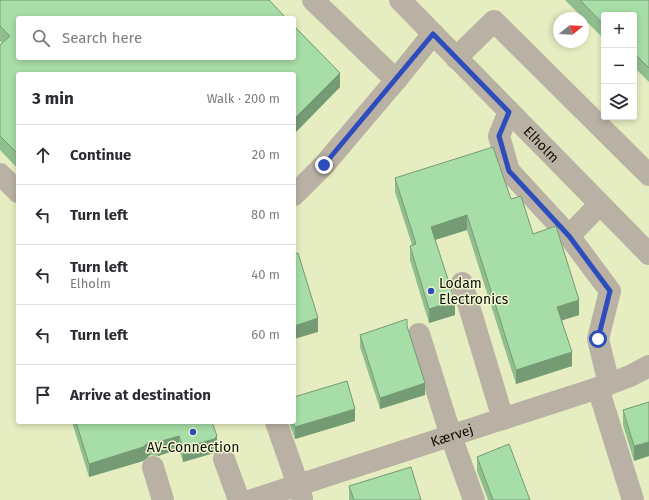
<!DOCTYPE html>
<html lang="en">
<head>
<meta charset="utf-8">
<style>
	:root { --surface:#fff; --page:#f2f2f3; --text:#2b2b33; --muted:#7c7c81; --line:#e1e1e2 }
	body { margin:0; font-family:"Fira Sans",sans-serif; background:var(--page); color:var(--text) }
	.controls { position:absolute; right:12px; top:12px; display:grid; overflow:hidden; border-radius:4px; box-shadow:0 2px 6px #0003 }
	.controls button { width:36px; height:36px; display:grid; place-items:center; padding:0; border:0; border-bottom:1px solid var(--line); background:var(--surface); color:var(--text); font:20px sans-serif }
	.compass { position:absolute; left:553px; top:12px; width:36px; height:36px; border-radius:50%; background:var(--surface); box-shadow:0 2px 6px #0003; rotate:72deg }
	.stop { position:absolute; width:12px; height:12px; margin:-9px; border:3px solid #2e4dbd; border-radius:50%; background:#fff }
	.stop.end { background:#2e4dbd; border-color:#fff; box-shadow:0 1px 4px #0008 }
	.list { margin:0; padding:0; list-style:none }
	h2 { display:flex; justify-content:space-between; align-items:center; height:52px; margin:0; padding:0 16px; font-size:17px }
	h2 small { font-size:13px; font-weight:400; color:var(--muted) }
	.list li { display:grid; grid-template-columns:26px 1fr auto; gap:12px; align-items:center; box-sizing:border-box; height:60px; padding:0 16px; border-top:1px solid var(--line) }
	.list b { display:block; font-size:15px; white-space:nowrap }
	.list p { margin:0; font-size:13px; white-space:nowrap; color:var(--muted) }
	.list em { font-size:13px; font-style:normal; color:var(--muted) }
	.icon { flex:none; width:22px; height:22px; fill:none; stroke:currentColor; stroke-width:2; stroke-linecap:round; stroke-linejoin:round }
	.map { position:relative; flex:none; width:649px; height:500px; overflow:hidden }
	.search { position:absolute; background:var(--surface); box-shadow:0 2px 6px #0003; left:16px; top:16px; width:280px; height:44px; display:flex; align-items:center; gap:10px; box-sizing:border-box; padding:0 14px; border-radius:4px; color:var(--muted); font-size:15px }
	.panel { position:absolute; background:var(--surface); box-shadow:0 2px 6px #0003; left:16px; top:72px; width:280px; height:352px; border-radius:4px }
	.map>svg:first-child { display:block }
</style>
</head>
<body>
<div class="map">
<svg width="649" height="500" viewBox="0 0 649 500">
	<rect width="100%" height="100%" fill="#f1f7d2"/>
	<path fill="#e6edc1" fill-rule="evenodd" d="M0 0H649V500H0ZM604 15H634V117H604ZM18 18H294V58H18ZM559 18H583V42H559ZM18 74H294V422H18Z"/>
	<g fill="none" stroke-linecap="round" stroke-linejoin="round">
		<g stroke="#b9b1a3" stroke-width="22">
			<polyline points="313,0 396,80 433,34"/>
			<path id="s1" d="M400 0 649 254"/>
			<polyline points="456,58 494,21 649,175"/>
			<polyline points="509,111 499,136 509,171 569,236 600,204"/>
			<polyline points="0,174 18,192"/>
			<polyline points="294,195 324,165 396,80"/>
			<polyline points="569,236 610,291 598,339 609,384"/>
			<polyline points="462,283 503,419"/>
			<polyline points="419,334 451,436 474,500"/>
			<polyline points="598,388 633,500"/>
			<polyline points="276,422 298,485 302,499"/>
			<polyline points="224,459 239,500"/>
			<polyline points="153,467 163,500"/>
			<path id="s2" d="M252 500 598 388 630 376 649 366"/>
		</g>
	</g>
	<g fill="#90be8f">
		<polygon points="0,0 269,0 286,18 18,18 18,58 294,58 294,26 340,73 340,87 294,134 294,74 18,74 18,169 0,150 0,45 2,43 0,41"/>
		<polygon points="565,0 649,0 649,82 634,67 634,15 604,15 604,39"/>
		<polygon points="395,178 511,199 533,234 579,315 562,320 572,366 516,384 467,230 435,240 455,315 429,323 410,260 410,246 412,245 395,192"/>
		<polygon points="407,326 425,395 380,409 360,347 360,335"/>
		<polygon points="649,402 634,461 623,425 623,410"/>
		<polygon points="355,421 295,439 289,422 294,422"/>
		<polygon points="72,422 212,422 217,449 214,453 183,462 179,449 158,456 150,455 143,461 89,477"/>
		<polygon points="477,457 530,500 488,500 477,471"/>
		<polygon points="349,486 421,500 349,500"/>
	</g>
	<g fill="#759b74">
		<polygon points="340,73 340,87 294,134 294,119"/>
		<polygon points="467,215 467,230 431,241 431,227"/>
		<polygon points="579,300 579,315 557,322 557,307"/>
		<polygon points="455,301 455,315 429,323 429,309"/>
		<polygon points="318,318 318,332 294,339 294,326"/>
		<polygon points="572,352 572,366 516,384 516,370"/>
		<polygon points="425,383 425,395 380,409 380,398"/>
		<polygon points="355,409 355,421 295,439 295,427"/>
		<polygon points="179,436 179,449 158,456 158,442"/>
		<polygon points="217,436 217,449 214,453 183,462 183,448"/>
		<polygon points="150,441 150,455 143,461 89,477 89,464"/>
		<polygon points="649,442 649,456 634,461 634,446"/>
	</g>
	<g fill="#a7dda6" stroke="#759b74">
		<polygon points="0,0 269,0 286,18 18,18 18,58 294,58 294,26 340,73 294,119 294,74 18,74 18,154 0,136 0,45 10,36 0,26"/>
		<polygon points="580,0 649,0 649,68 634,53 634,15 604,15 604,25"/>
		<polygon points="493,147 511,199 521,196 533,234 556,226 579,300 557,307 572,352 516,370 467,215 431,227 455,301 429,309 410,246 416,244 395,178"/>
		<polygon points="298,253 318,318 294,326 294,254"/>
		<polygon points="407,319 407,326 425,383 380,398 360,335"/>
		<polygon points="347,381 355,409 295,427 293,422 294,422 294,397"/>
		<polygon points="649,402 649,442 634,446 623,410"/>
		<polygon points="76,422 212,422 217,436 214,439 183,448 179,436 158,442 150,441 143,447 89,464"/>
		<polygon points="509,444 530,500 493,500 477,457"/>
		<polygon points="411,467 421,500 354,500 349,486"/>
	</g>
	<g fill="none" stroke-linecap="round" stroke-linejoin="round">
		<polyline stroke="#2e4dbd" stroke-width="5" points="324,165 433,34 509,112 499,136 509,171 569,236 610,291 598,339"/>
	</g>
	<g fill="#2e4dbd" stroke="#f1f7d2" stroke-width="1.5">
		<circle cx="431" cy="291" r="4"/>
		<circle cx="193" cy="432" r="4"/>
	</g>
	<g text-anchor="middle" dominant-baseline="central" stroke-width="3" stroke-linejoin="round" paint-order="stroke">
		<g font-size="14" fill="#101105" stroke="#f1f7d2">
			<text stroke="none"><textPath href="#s1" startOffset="202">Elholm</textPath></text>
			<text stroke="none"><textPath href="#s2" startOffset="210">Kærvej</textPath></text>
		</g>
		<g font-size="14" fill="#101105" stroke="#f1f7d2" text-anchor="start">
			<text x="439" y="283">Lodam<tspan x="439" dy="16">Electronics</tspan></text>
			<text x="193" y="447" text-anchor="middle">AV-Connection</text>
		</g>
	</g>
</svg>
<div class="controls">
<button>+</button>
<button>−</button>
<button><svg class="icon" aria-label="layers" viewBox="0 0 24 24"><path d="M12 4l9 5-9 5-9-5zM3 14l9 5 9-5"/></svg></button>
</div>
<svg class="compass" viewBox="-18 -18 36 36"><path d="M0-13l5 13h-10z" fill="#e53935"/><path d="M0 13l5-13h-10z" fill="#7c7c81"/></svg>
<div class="stop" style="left:598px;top:339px"></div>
<div class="stop end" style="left:324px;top:165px"></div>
<div class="search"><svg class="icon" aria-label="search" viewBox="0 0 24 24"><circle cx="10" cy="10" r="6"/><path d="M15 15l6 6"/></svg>Search here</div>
<section class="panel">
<h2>3 min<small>Walk · 200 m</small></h2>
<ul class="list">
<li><svg class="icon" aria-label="ahead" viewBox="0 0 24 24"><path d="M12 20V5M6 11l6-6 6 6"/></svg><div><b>Continue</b></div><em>20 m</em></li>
<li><svg class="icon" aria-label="left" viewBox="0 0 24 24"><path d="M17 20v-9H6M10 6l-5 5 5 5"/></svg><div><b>Turn left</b></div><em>80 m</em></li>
<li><svg class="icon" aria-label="left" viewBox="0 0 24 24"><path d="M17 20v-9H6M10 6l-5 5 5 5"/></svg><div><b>Turn left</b><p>Elholm</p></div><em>40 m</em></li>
<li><svg class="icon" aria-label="left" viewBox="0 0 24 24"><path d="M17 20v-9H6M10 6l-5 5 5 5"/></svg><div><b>Turn left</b></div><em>60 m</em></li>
<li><svg class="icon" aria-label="arrive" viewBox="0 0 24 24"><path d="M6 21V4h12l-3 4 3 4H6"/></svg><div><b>Arrive at destination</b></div></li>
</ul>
</section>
</div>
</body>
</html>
